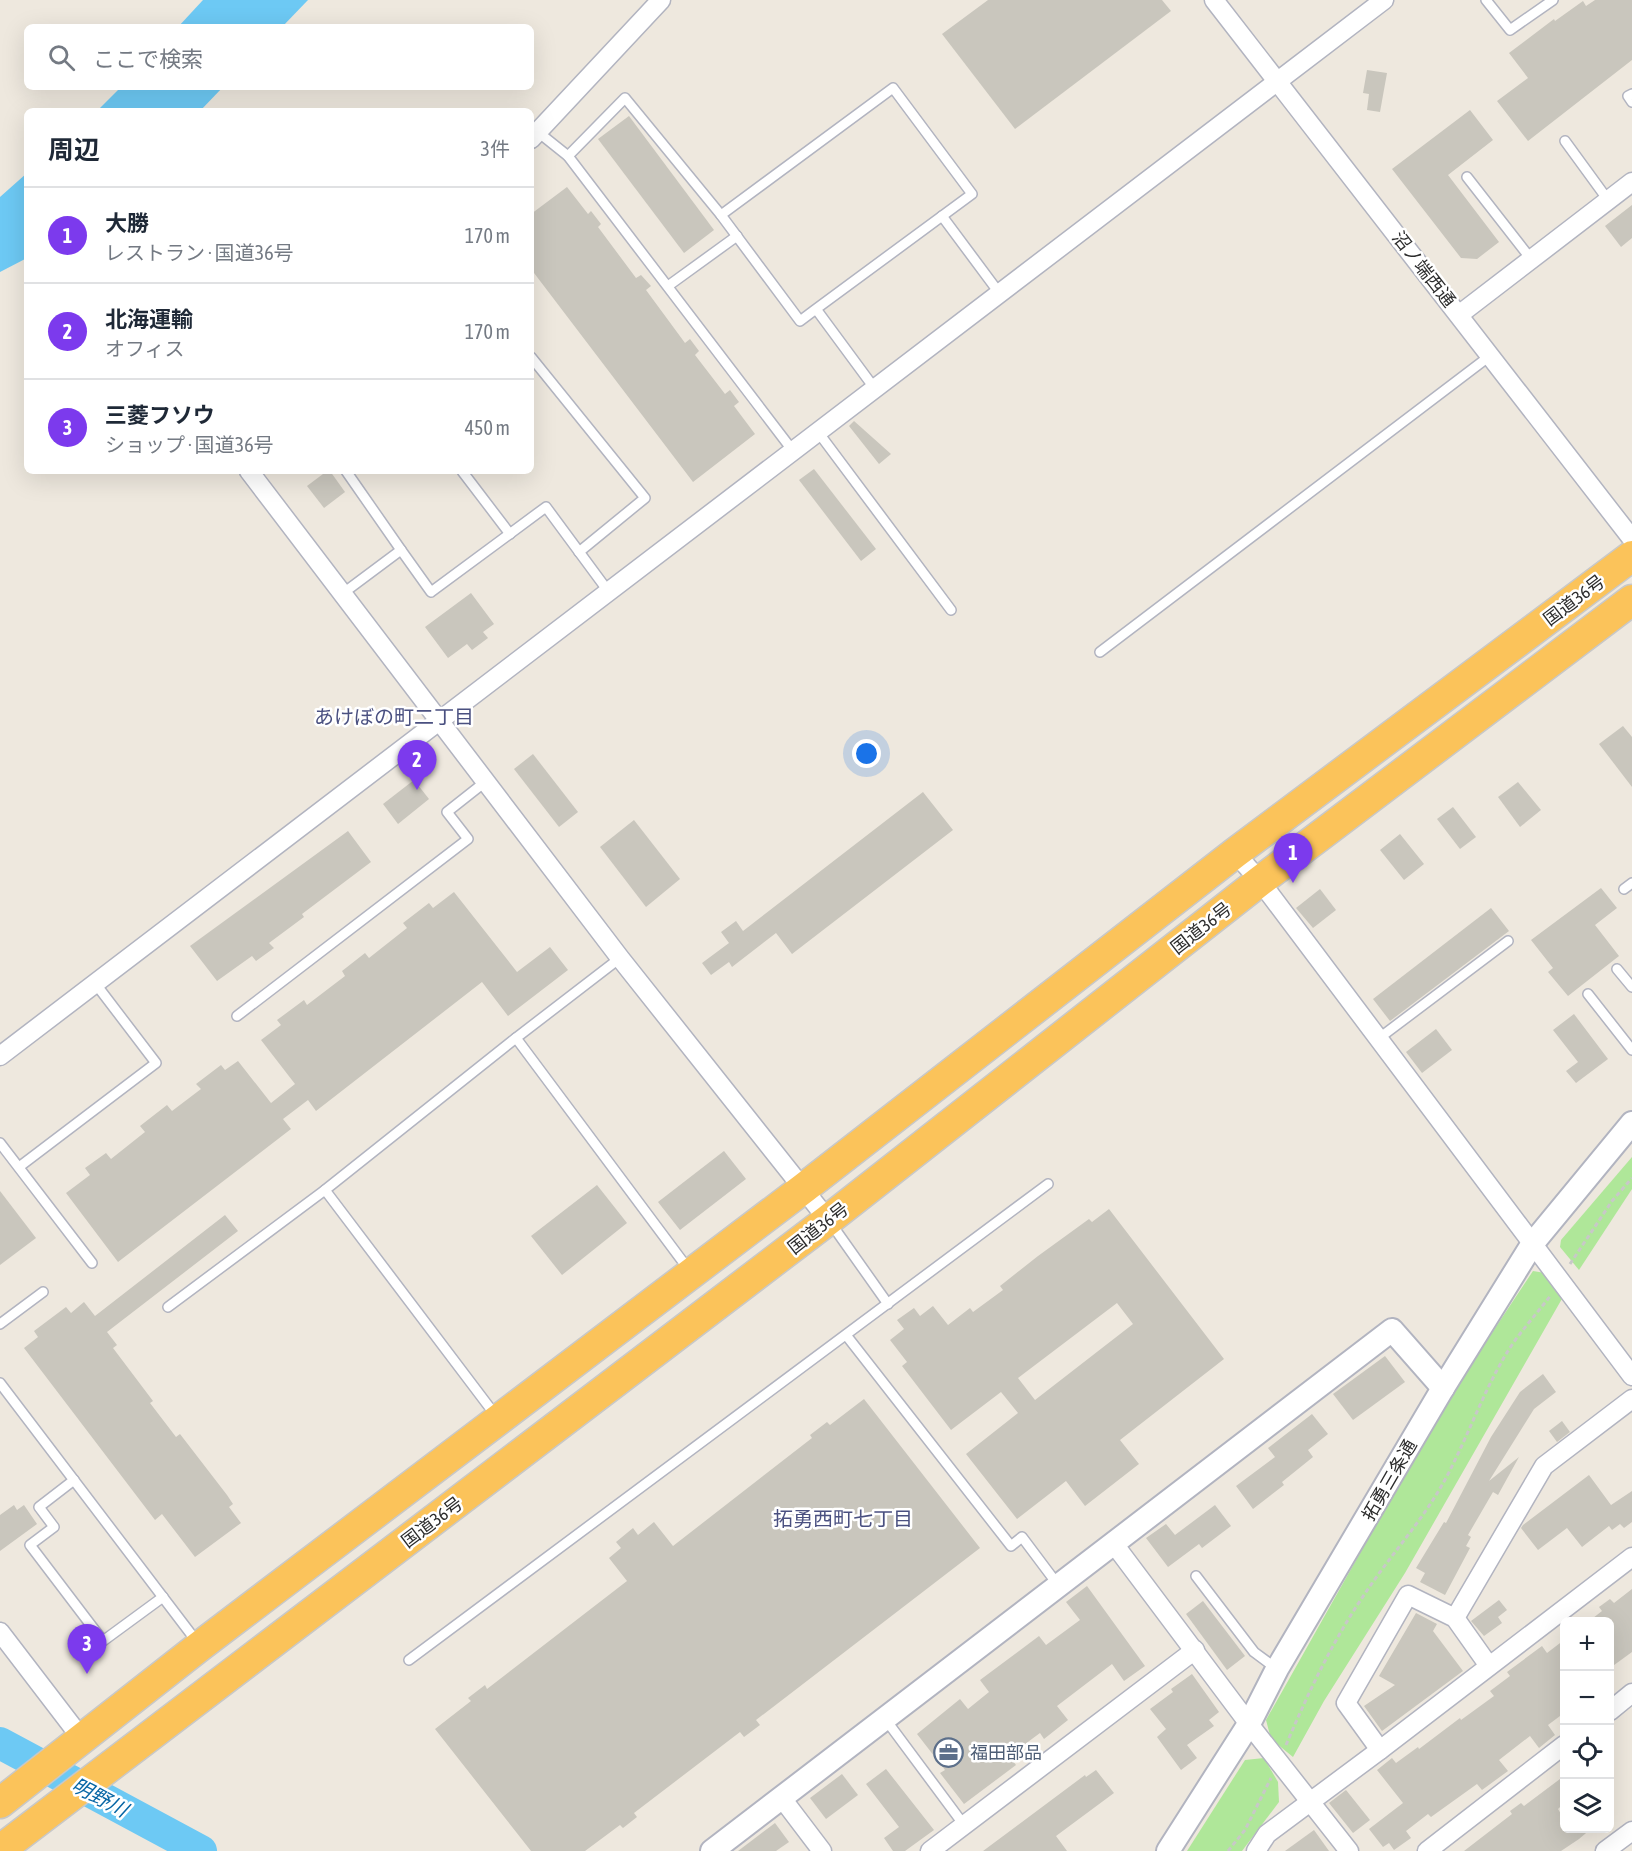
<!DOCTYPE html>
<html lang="ja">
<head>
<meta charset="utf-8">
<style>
	:root { --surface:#fff; --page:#f6f6f7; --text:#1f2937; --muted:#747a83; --line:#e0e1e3; --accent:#7c3aed }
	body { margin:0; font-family:"Asap Condensed","Noto Sans JP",sans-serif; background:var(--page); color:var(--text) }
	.controls { position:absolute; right:18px; bottom:18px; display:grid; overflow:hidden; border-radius:9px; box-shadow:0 6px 24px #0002 }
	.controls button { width:54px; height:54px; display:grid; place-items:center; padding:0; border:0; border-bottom:2px solid var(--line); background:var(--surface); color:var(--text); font:30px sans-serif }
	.you { position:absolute; left:867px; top:754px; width:21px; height:21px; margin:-15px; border:4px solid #fff; border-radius:50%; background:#1a73e8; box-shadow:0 0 0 9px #1a73e833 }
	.badge { display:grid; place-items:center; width:39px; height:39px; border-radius:50%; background:var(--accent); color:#fff; font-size:20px; font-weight:700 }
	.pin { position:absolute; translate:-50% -50px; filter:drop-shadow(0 2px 3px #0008) }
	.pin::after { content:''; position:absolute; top:32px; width:21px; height:18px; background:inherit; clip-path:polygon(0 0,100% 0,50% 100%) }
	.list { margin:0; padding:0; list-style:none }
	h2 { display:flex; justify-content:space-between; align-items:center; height:78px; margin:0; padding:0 24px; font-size:26px }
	h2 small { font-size:20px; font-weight:400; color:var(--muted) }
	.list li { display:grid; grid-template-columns:39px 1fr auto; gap:18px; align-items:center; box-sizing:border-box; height:96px; padding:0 24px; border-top:2px solid var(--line) }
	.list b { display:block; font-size:22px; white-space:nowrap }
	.list p { margin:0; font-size:20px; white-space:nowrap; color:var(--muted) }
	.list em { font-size:20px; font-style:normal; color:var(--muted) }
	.icon { flex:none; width:33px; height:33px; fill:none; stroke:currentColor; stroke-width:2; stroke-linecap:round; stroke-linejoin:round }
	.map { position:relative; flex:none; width:1632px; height:1851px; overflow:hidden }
	.search { position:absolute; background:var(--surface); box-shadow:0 6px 24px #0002; left:24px; top:24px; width:510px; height:66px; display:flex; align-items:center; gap:15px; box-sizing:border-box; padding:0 21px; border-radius:9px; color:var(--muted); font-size:22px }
	.panel { position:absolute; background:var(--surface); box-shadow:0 6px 24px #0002; left:24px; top:108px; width:510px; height:366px; border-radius:9px }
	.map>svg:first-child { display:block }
</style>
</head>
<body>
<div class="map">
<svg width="1632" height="1851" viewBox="0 0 1632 1851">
	<rect width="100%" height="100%" fill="#eee8de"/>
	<g fill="#afe799">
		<polygon points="1632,1157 1632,1189 1579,1270 1560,1247 1561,1240"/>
		<polygon points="1533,1271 1545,1273 1563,1297 1405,1573 1324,1701 1293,1757 1271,1739 1266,1720 1440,1411"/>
		<polygon points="1264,1758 1278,1782 1279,1802 1242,1851 1187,1851 1245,1760"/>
	</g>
	<g fill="#6dc9f4">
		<polygon points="203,0 308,0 282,27 178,27"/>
		<polygon points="121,87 223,87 200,111 97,111"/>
		<polygon points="27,173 27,258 0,272 0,197"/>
	</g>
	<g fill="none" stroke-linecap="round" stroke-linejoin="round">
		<polyline stroke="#6dc9f4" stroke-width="32" points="0,1743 201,1851"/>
	</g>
	<g fill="#c9c6bd" fill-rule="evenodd">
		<polygon points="988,0 1162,0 1171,11 1015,129 942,34"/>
		<polygon points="1595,0 1632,0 1632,60 1528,141 1497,101 1528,78 1509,53 1554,19 1555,21 1583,1 1586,6"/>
		<polygon points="1367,70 1387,73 1380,112 1367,110 1369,94 1363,93"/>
		<polygon points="1470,110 1493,140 1448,175 1499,242 1477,259 1461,258 1392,169"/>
		<polygon points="629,116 714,230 684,253 598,139"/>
		<polygon points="567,187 588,214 591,211 601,224 598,227 636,278 641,275 651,286 646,290 685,343 690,339 699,351 695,355 725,394 730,390 739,402 734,406 755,434 693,482 531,269 531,214"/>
		<polygon points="1632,205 1632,238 1621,247 1605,226"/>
		<polygon points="854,421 891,454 879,464 849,426"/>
		<polygon points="814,469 876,549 861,561 799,480"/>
		<polygon points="327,471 330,471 345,492 324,508 307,486"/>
		<polygon points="471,593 494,624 483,632 488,638 472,650 467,644 448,658 425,627"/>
		<polygon points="1623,726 1632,737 1632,787 1599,744"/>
		<polygon points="533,754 578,812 559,827 514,769"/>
		<polygon points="414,780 429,799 398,824 383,804"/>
		<polygon points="1518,782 1541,810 1520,827 1498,797"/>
		<polygon points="923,792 953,830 792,954 776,933 732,967 729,962 711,975 702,963 729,943 721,932 736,921 743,931"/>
		<polygon points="1453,807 1476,837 1460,849 1437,819"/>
		<polygon points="634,820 680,879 646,907 600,847"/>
		<polygon points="348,831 371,862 302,914 304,917 269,943 274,948 256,961 252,956 217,981 190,946"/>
		<polygon points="1400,834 1424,864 1404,880 1380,850"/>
		<polygon points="1601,888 1617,908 1595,925 1619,956 1568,996 1548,972 1553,968 1531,940"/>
		<polygon points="1320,889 1336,910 1313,928 1296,908"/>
		<polygon points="454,892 517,972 550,947 568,970 508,1016 482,982 316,1111 308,1100 283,1119 291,1129 118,1262 66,1193 90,1175 85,1168 106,1153 111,1159 145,1132 140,1126 167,1105 172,1111 201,1089 196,1084 221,1065 225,1070 238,1061 271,1103 295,1084 261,1040 281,1025 277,1020 304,1000 307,1005 345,976 342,971 365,953 369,958 407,928 403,923 429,903 433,908"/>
		<polygon points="1491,908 1509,931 1390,1021 1373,999"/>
		<polygon points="1574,1014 1608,1059 1576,1083 1566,1071 1578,1062 1553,1030"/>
		<polygon points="1436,1029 1452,1050 1422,1073 1406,1052"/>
		<polygon points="724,1151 746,1179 680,1230 658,1202"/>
		<polygon points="597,1185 627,1223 562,1275 531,1236"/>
		<polygon points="0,1191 36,1238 0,1265"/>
		<path d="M1109 1209 1224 1359 1120 1440 1139 1464 1085 1506 1066 1481 1017 1519 966 1454 1018 1413 1001 1392 951 1430 902 1366 907 1362 890 1340 904 1329 897 1320 914 1308 920 1316 933 1306 948 1325 970 1308 973 1312 1003 1290 1000 1286 1038 1256 1089 1219 1092 1222ZM1117 1303 1133 1324 1035 1400 1018 1378Z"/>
		<polygon points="225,1215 238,1231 107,1332 117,1345 113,1348 153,1401 150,1403 176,1437 180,1434 227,1495 233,1504 229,1507 241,1523 195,1557 162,1514 155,1520 24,1348 38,1337 34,1331 66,1307 71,1313 84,1302 95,1316"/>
		<polygon points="1385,1356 1405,1382 1353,1420 1333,1394"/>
		<polygon points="1543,1374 1556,1392 1534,1409 1489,1481 1519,1457 1498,1495 1493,1492 1468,1535 1471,1537 1466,1546 1470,1548 1445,1595 1420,1582 1425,1573 1416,1568 1444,1522 1446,1523 1491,1437 1520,1392"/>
		<polygon points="864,1399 980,1548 756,1720 760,1725 744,1737 740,1732 634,1813 637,1817 623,1828 620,1825 585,1851 531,1851 435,1729 471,1701 468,1698 485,1685 487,1689 627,1581 609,1558 621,1548 616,1542 633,1528 638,1535 654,1522 673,1546 812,1438 810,1435 827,1422 830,1425"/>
		<polygon points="1312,1414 1328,1434 1308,1450 1313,1457 1282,1482 1284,1485 1253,1509 1236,1486 1275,1457 1268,1448"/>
		<polygon points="1562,1421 1570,1432 1557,1442 1549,1431"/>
		<polygon points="1589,1475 1611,1505 1632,1491 1632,1522 1624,1528 1620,1524 1612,1530 1609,1526 1582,1547 1567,1528 1538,1550 1521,1528 1523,1525"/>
		<polygon points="14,1505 17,1510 24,1505 37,1524 0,1551 0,1515"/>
		<polygon points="1215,1505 1231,1526 1202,1548 1199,1544 1168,1567 1146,1538 1166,1524 1175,1535"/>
		<polygon points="1087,1586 1145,1666 1124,1681 1112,1664 1057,1706 1068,1720 1044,1739 1040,1733 1009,1756 1016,1765 964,1804 940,1773 945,1770 917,1734 960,1699 968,1709 989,1692 980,1680 1039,1636 1046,1645 1080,1620 1066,1602"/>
		<polygon points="1632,1589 1632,1652 1610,1668 1610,1622 1588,1622 1602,1611 1599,1607 1610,1599 1614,1603"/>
		<polygon points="1499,1600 1507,1610 1498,1617 1502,1623 1484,1636 1471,1621"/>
		<polygon points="1203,1601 1245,1656 1227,1670 1186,1614"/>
		<polygon points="1416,1613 1437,1624 1433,1631 1463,1671 1382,1731 1364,1706 1395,1685 1379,1676"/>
		<polygon points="1564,1640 1564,1713 1548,1725 1555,1735 1539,1748 1530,1736 1499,1760 1508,1771 1482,1790 1477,1784 1431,1817 1428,1814 1406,1831 1411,1838 1394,1850 1389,1843 1383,1847 1369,1829 1403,1803 1377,1770 1392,1758 1396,1763 1418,1747 1419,1749 1460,1718 1461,1720 1494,1696 1490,1691 1510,1676 1507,1672 1542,1646 1547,1653"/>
		<polygon points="1192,1674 1219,1712 1209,1720 1214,1726 1187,1745 1197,1758 1181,1770 1157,1737 1166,1729 1150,1709 1173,1692 1171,1689"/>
		<polygon points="886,1769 934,1830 905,1851 893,1851 884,1838 899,1827 866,1784"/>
		<polygon points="1096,1770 1114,1793 1056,1836 1067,1851 983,1851 1085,1775 1086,1777"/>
		<polygon points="842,1774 858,1795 826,1819 810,1798"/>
		<polygon points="1564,1776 1564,1803 1558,1809 1564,1819 1564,1828 1592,1828 1579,1839 1561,1851 1464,1851 1512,1814 1510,1811 1521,1803 1524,1806"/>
		<polygon points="1346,1790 1370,1820 1353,1833 1329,1803"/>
		<polygon points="775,1823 789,1842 776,1851 738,1851"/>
		<polygon points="1314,1830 1329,1851 1285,1851"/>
	</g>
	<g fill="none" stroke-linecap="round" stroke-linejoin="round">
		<defs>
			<g id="service">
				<polyline points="1486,0 1510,30 1553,0"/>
				<polyline points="1632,94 1628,96 1632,102"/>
				<polyline points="538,132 568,156 793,451"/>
				<polyline points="1565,141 1608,200"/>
				<polyline points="568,156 625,98 721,215"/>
				<polyline points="1467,177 1531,259"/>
				<polyline points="942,216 1000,294"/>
				<polyline points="668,286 737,236"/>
				<polyline points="816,309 972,194 893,88 721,215 800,321 816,309 875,389"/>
				<polyline points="531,357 645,498 579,552"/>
				<polyline points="818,432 951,610"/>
				<polyline points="346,471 401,550"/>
				<polyline points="462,471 510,534"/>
				<polyline points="342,594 401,550 431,592 546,507 608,591"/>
				<polyline points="1100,652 1491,355"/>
				<polyline points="1624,889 1632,883"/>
				<polyline points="620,958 516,1038 689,1270"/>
				<polyline points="1617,969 1632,987"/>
				<polyline points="1588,994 1632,1050"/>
				<polyline points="237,1016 468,839 447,812 485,782"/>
				<polyline points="1378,1039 1508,941"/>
				<polyline points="0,1143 92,1263"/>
				<polyline points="19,1167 156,1063 95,983"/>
				<polyline points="830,1222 888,1304"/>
				<polyline points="168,1307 325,1190"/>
				<polyline points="0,1324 43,1292"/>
				<polyline points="846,1335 1011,1546 1022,1537 1058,1585"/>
				<polyline points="0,1383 197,1642"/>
				<polyline points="496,1416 325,1190 516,1038"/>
				<polyline points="74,1480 39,1507 54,1527 30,1545 103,1641 163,1597"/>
				<polyline points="1196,1576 1254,1652 1277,1669"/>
				<polyline points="409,1660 1048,1184"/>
				<polyline points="886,1720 964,1825"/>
			</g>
			<g id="minor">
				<polyline points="1214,0 1632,539"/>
				<polyline points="531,139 661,0"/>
				<polyline points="1460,314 1632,182"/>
				<polyline points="249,471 620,958 828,1220"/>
				<polyline points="1235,853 1260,881 1632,1376"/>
				<polyline points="0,1056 1384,0"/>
				<polyline points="1114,1544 1249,1724 1349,1851"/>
				<polyline points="1455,1618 1544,1466 1632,1399"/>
				<polyline points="0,1632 82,1739"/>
				<polyline points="1610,1711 1632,1693"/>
				<polyline points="1380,1750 1346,1703 1408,1595 1455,1618 1489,1666"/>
				<polyline points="781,1797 822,1851"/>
				<polyline points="930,1851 1195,1650"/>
				<polyline points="1256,1851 1267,1834 1380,1750 1632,1557"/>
				<polyline points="1427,1851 1564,1745"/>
				<polyline points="1605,1851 1632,1831"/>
			</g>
			<g id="tertiary">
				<polyline points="712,1851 1392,1330 1443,1388"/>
				<polyline points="1168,1851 1249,1724 1277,1669 1443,1388 1533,1243 1632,1123"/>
			</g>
			<g id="trunk">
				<polyline points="0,1803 200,1646 804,1188 1235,853 1632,556"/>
				<polyline points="0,1850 828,1220 1260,881 1632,600"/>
			</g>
		</defs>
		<use href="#service" stroke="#b2b4c0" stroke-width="12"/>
		<use href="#minor" stroke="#b2b4c0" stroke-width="21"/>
		<use href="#tertiary" stroke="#b2b4c0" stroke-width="26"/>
		<use href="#trunk" stroke="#c8c8c8" stroke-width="33"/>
		<g stroke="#c8c8c8" stroke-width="3" stroke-dasharray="4.5 3" stroke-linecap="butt">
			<polyline points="1570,1264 1612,1201 1632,1178"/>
			<path d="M1286 1745C1309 1691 1333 1640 1366 1592 1392 1553 1425 1518 1447 1476 1467 1438 1481 1398 1502 1361 1515 1337 1535 1316 1551 1295"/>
			<polyline points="1228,1851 1245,1830 1271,1778"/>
		</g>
		<use href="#service" stroke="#fff" stroke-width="9"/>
		<use href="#minor" stroke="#fff" stroke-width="18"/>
		<use href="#tertiary" stroke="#fff" stroke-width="22"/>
		<use href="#trunk" stroke="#fbc35a" stroke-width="30"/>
	</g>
	<defs>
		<symbol id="office-ring" viewBox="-11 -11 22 22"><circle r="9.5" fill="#fff" stroke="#5c6f8a" stroke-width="1.5"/><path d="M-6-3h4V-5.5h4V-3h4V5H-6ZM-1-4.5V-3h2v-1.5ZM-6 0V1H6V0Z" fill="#5c6f8a"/></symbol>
	</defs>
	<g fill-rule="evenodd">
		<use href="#office-ring" x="932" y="1736" width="33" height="33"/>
	</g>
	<g text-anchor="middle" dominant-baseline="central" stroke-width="5" stroke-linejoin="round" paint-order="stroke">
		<g font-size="18" fill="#2c2c2c" stroke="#fff">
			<text transform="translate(1424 269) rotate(52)">沼ノ端西通</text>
			<text transform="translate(1574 600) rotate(-37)">国道36号</text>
			<text transform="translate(1201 928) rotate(-38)">国道36号</text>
			<text transform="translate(818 1228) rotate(-38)">国道36号</text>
			<text transform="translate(1389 1480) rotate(-60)">拓勇三条通</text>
			<text transform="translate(432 1522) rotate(-37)">国道36号</text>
		</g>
		<g font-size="18" fill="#4e5e75" stroke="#fff" text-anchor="start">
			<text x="970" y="1752">福田部品</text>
		</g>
		<g font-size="20" fill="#4a5080" stroke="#fff">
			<text x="394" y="716">あけぼの町二丁目</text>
			<text x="843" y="1518">拓勇西町七丁目</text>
		</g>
		<g font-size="20" font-style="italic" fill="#0766a5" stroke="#fff">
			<text transform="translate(100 1797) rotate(28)">明野川</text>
		</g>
	</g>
</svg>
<div class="controls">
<button>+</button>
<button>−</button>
<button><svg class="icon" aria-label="locate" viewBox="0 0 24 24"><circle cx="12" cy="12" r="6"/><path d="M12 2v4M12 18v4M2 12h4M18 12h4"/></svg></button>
<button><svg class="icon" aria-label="layers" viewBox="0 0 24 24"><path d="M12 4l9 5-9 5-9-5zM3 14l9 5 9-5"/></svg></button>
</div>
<div class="you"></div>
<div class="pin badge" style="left:1293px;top:883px">1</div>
<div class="pin badge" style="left:417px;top:790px">2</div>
<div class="pin badge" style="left:87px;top:1674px">3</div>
<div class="search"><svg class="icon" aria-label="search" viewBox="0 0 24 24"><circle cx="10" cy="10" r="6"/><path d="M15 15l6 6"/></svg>ここで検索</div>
<section class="panel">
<h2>周辺<small>3件</small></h2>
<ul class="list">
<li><span class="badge">1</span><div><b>大勝</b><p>レストラン · 国道36号</p></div><em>170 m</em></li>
<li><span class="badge">2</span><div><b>北海運輸</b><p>オフィス</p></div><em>170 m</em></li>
<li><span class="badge">3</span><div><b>三菱フソウ</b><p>ショップ · 国道36号</p></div><em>450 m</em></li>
</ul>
</section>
</div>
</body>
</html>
